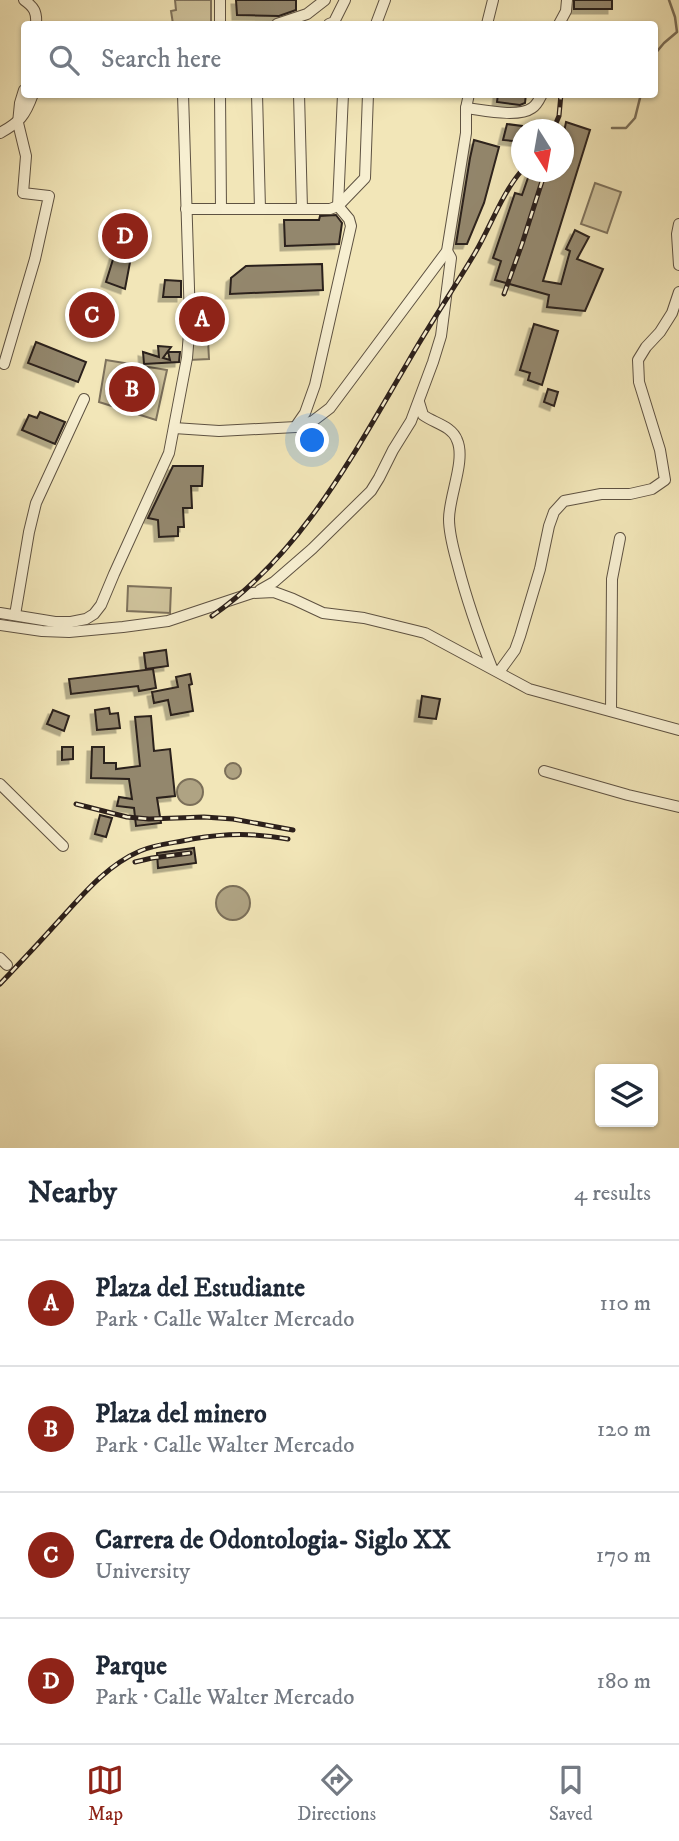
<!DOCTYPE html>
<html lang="en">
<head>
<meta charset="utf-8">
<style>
	:root { --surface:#fff; --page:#f6f6f7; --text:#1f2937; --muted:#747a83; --line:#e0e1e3; --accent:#8f2418 }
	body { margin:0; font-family:"IM FELL DW Pica",serif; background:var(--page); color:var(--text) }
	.controls { position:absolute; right:21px; bottom:21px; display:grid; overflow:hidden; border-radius:7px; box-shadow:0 2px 5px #0004 }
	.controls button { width:63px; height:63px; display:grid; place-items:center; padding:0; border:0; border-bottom:2px solid var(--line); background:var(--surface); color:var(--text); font:35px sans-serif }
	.compass { position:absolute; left:511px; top:119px; width:63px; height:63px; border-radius:50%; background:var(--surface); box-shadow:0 2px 5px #0004; rotate:169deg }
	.you { position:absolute; left:313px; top:441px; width:24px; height:24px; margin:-18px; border:5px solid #fff; border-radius:50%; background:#1a73e8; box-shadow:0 0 0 10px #1a73e833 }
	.badge { display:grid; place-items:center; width:46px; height:46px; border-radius:50%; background:var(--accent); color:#fff; font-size:23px; font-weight:700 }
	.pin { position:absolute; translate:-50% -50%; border:4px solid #fff; box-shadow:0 2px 7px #0006 }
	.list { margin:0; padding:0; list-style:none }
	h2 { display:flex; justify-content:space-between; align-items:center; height:91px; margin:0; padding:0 28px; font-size:30px }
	h2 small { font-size:23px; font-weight:400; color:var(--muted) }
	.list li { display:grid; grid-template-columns:46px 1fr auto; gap:21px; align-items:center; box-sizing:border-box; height:126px; padding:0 28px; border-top:2px solid var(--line) }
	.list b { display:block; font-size:26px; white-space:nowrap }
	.list p { margin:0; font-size:23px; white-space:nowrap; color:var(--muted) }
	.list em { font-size:23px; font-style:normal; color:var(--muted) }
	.icon { flex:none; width:38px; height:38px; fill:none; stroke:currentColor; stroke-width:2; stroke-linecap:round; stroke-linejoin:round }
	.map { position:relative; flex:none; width:679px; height:1148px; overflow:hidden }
	.search { position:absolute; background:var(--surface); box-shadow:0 2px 5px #0004; left:21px; right:21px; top:21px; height:77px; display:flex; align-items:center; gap:18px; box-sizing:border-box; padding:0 24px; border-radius:7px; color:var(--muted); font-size:26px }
	.sheet { height:595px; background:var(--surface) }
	nav { display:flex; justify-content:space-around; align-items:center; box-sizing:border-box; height:98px; border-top:2px solid var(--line); background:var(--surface); font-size:19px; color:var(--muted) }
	nav a { display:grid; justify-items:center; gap:4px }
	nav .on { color:var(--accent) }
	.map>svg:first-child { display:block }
</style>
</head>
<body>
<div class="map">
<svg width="679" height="1148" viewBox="0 0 679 1148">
	<defs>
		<filter id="shadow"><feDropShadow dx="-4.5" dy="4.5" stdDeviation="0" flood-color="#0004"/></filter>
	</defs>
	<rect width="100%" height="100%" fill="#f2e6b8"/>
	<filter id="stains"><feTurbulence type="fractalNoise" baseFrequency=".00286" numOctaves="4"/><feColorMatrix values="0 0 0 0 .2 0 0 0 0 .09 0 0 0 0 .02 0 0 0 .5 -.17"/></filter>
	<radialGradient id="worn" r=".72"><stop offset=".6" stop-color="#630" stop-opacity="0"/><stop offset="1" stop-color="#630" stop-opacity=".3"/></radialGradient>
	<g fill="#d0c49d" stroke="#7e725c" stroke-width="2">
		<polygon points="175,0 211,0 211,24 173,24 171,11 176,10"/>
		<polygon points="595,183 621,192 607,233 581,224"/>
		<polygon points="125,221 131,222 132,255 115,251"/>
		<polygon points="214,298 214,339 208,340 209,359 189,360 191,300"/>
		<polygon points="106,360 167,370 156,420 99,402"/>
		<polygon points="128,586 171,588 170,613 127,611"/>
	</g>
	<g fill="#afa383" stroke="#7b6f59" stroke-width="2">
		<circle cx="233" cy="771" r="8"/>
		<circle cx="190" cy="792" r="13"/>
		<circle cx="233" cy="903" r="17"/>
	</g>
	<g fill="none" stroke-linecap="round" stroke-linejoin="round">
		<g stroke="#7b6f59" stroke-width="2.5">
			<polyline points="654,55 664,43 677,32 675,17 669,0"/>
			<polyline points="612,128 626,128 635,118 641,94"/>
		</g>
	</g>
	<g fill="#93876d" stroke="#2c201b" stroke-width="2" filter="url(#shadow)">
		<polygon points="236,0 296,0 296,10 279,16 237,15"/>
		<rect x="574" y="0" width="38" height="9"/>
		<polygon points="498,94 526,94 525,103 520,105 497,102"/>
		<polygon points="566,122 590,130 543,281 561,284 570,251 566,249 575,230 589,237 577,259 603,269 585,311 547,307 549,295 495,280 501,261 493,258 515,193 522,195 530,172 564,172 564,132"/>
		<polygon points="507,124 522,126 522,142 503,140"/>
		<polygon points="474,140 499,147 484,203 467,244 456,244 470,158"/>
		<polygon points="336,215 342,223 339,244 285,246 284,220 319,220 320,216"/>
		<polygon points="115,253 131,257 125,289 106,282"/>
		<polygon points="322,264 323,290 230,294 231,278 246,266"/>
		<polygon points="165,280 181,281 181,297 163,297"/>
		<polygon points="534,324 558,331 542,385 528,380 530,373 520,370"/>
		<polygon points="36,342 86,362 78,382 28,363"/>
		<polygon points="158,346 171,347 163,358 170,360 168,352 180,352 179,362 144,364 143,352 159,357"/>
		<polygon points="548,389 558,392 554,406 544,402"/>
		<polygon points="40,412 65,422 55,444 22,430 29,415 37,418"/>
		<polygon points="173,466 203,466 202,486 191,486 192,508 183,508 184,527 178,527 178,536 159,537 158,520 148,518"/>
		<polygon points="166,650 168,666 146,669 144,653"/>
		<polygon points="153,669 156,688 139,691 138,686 71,694 69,679"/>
		<polygon points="190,674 192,684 189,685 193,711 171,715 168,700 154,703 152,692 178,687 176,677"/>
		<polygon points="422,696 440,699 436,719 419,717"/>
		<polygon points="109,708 110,714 118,713 120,728 97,730 95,710"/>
		<polygon points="53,710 69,716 64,731 47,724"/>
		<polygon points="151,716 154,751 170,749 175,796 157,798 161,823 136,826 134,808 117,806 119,797 132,799 129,779 91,778 92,747 104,747 104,763 116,763 116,769 140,766 135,717"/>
		<polygon points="62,747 73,747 73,759 62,760"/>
		<polygon points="100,815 112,818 106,837 95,834"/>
		<polygon points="194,848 196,863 158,868 157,853"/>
	</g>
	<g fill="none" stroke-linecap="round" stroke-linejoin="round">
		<defs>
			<g id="minor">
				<path d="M24 0C34 7 37 12 36 24"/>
				<polyline points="220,0 220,24"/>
				<polyline points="277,24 307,14 325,0"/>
				<polyline points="329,24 334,22 345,0"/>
				<polyline points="376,24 385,0"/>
				<polyline points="487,24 493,0"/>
				<polyline points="559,24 566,11 567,0"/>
				<polyline points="220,94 221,209"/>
				<polyline points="257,94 260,209"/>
				<polyline points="299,94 302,209"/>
				<path d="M466 108C483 110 518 118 532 108 537 105 539 100 542 94"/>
				<path d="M0 133C20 122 25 116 33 94"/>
				<polyline points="186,209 330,209 338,206 365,178 368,94"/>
				<polyline points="679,224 677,234 679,265"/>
				<polyline points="4,364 35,259 49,196 23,193 26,156 18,123 20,103 24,90"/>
				<path d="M419 402 423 415C434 423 452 426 457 440 466 460 449 496 449 519 449 535 454 551 458 566 467 601 479 635 492 668"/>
				<polyline points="296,426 305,413 315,385 351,226 349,219 338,206 343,94"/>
				<polyline points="174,428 219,431 296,427 313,421 330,408 447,251 466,133 466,108 469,94"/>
				<polyline points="260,590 274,582 312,549 371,491 379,478 393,450 411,421 433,362 441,336 451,258 447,251"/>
				<polyline points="0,613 55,622 71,622 86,619 94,614 101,605 114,574 169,453 187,358 190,321 183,94"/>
				<polyline points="15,615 29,532 36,503 84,399"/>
				<polyline points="0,625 42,631 69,632 123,627 168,621 252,593 274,592 293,599 323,613 364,618 425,633 529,689 679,730"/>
				<polyline points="499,672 515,650 520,636 540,569 549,526 554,512 564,501 601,494 630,494 652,489 665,480 660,450 639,382 638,360 646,347 660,332 672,313 679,292"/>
				<polyline points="611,711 612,579 620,538"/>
				<polyline points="544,771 628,795 679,807"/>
				<polyline points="0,784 63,846"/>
				<polyline points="0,958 7,965"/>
			</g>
		</defs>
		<use href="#minor" stroke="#5e5242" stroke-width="12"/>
		<use href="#minor" stroke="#f7efd1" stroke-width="10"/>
		<defs>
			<g id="rail">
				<polyline points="553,130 559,116 561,94"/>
				<polyline points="504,294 522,244 545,172"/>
				<path d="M212 616C303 552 353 455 408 362 429 325 453 290 475 253 491 226 501 195 522 170"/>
				<polyline points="76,804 127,817 149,819 204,817 233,819 293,830"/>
				<polyline points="135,862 152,858 190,853"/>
				<path d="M0 984C19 964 37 945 55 925 80 898 105 866 140 851 156 844 175 843 192 839 227 833 254 833 288 839"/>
			</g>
		</defs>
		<use href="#rail" stroke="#2c201b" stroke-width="5"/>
		<use href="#rail" stroke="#f7efd1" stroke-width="2.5" stroke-dasharray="8" stroke-linecap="butt"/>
	</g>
	<rect width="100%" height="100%" filter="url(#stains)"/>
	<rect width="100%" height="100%" fill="url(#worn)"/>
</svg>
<div class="controls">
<button><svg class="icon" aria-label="layers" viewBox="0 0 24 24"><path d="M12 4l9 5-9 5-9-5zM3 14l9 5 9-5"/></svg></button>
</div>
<svg class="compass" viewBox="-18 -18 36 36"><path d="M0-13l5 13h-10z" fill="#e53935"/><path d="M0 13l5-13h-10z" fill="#747a83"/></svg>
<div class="you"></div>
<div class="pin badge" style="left:202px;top:319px">A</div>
<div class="pin badge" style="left:132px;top:389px">B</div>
<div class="pin badge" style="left:92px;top:315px">C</div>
<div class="pin badge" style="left:125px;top:236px">D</div>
<div class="search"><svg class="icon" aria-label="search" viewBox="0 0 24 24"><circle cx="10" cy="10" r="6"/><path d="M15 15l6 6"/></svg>Search here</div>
</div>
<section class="sheet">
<h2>Nearby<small>4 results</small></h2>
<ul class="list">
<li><span class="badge">A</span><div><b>Plaza del Estudiante</b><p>Park · Calle Walter Mercado</p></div><em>110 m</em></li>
<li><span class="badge">B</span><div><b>Plaza del minero</b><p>Park · Calle Walter Mercado</p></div><em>120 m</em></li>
<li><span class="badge">C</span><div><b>Carrera de Odontologia- Siglo XX</b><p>University</p></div><em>170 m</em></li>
<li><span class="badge">D</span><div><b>Parque</b><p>Park · Calle Walter Mercado</p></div><em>180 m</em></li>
</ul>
</section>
<nav>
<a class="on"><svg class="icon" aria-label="map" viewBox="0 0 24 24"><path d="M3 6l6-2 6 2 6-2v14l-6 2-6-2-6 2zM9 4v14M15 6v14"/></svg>Map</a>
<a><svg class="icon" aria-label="directions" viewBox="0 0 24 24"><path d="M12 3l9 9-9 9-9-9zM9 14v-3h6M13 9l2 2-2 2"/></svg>Directions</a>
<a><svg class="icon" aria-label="saved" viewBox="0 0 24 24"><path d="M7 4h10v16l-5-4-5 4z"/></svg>Saved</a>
</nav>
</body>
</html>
